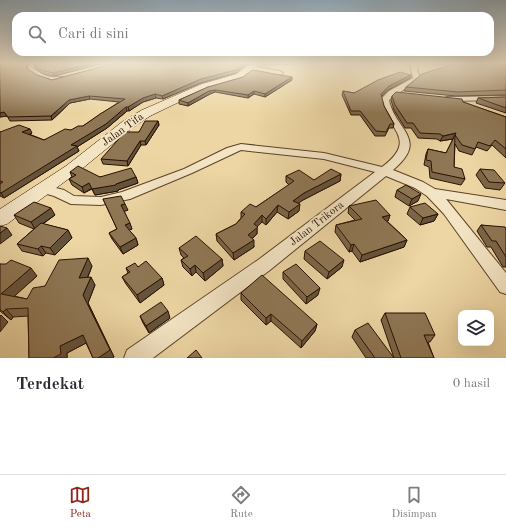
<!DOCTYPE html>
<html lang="id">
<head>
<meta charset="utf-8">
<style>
	:root { --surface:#fff; --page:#f7f7f7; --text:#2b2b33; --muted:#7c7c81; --line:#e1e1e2; --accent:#8f2418 }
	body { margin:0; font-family:"Old Standard TT",serif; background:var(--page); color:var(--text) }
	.controls { position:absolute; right:12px; bottom:12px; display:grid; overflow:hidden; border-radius:8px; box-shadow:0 4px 16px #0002 }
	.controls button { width:36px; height:36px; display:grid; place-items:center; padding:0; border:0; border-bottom:1px solid var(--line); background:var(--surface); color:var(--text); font:20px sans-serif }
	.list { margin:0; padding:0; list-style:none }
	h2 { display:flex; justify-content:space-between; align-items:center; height:52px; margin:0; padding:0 16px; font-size:17px }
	h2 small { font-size:13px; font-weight:400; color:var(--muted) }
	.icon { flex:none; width:22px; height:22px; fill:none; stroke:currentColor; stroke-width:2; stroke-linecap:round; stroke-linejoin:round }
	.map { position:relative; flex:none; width:506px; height:358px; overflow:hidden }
	.search { position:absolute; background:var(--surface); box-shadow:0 4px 16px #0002; left:12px; right:12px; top:12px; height:44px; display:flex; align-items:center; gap:10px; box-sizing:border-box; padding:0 14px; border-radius:12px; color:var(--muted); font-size:15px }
	.sheet { height:116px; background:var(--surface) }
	nav { display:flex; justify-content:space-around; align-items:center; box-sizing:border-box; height:56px; border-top:1px solid var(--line); background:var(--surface); font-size:11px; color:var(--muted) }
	nav a { display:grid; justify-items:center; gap:2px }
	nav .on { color:var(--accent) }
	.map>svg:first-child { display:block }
</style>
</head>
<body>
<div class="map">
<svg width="506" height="358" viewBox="0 0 506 358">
	<rect width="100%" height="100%" fill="#edd6a4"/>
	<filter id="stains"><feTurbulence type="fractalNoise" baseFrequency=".005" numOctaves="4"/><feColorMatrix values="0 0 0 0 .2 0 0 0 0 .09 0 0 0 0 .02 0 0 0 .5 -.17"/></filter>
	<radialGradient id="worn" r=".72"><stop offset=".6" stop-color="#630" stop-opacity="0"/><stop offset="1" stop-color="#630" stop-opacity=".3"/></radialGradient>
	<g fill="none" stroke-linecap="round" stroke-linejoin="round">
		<defs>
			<g id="street">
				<path d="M29 63H35L33 68C39 72 44 76 51 77 57 78 64 75 69 78 57 87 39 78 28 70Z"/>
				<path d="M412 63H418L417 70 420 77 419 79 389 100C395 130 430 139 393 170L423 182 435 189 506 200V210L446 199 506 273V294L500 292 444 214 427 196 415 188 386 176 270 270 153 358H124L127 350 258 260 375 172 324 159 241 150 192 173 130 199 101 205 71 204 54 196 40 192 38 189 40 186 44 185 64 190 74 196 101 197 122 192 184 169 227 148 241 144 324 153 382 167C420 138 386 130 381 99L389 91 413 78 411 70Z"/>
				<polygon points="252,66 280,71 283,73 280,75 250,69 250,67"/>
				<polygon points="506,96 506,100 447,101 443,99 447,97"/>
			</g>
			<polygon id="secondary" points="252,63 262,63 243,78 208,88 150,116 132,128 78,172 7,224 0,226 0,209 66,166 122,122 142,110 202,84 237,74"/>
		</defs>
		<use href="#street" stroke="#5b4229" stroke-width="2"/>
		<use href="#secondary" stroke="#2a1100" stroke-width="1"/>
		<g stroke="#2a1100" stroke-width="1" stroke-dasharray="1.5 1" stroke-linecap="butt">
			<polyline points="302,63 304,65"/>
			<polyline points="423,63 451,65"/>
		</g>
		<use href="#street" fill="#f3e4c4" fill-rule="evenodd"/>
		<use href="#secondary" fill="#f3e4c4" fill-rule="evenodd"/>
	</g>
	<g fill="#7b6649" stroke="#2a1100">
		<polygon points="0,63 28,63 27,69 37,75 52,80 116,63 249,63 236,73 201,83 163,99 156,98 143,102 129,111 127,111 107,128 77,147 79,151 4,198 0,196 0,132 32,133 29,134 44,140 71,130 83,126 119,102 90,99 70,103 52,120 10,121 7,116 0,117"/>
		<polygon points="43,63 105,63 54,76 44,74 36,69 35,66"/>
		<polygon points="262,63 316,63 262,65"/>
		<polygon points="506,65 506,95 456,96 404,91 406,87"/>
		<polygon points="411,75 410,78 388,90 381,96 384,106 394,124 393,128 389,128 385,136 375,136 360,115 351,115 342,95 343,91 354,93"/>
		<polygon points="292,80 265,97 254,94 248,98 215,92 210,94 188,106 179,104 179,100 208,87"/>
		<polygon points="392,96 463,102 506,117 506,158 492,145 487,151 476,147 472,155 459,151 455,144 454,167 465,179 461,185 430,178 429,167 424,165 426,154 428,149 446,153 453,139 440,141 437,139 418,138 411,128 405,128 394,110 391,100"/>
		<polygon points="506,97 506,113 476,103 478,98"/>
		<polygon points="158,121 159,125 146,145 141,145 128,166 103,164 101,159 139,132"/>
		<polygon points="480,169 505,183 500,190 485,188 476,175"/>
		<polygon points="70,172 100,177 136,177 138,183 118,190 118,191 95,195 92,189 84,193 72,185 69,179 72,177"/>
		<polygon points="341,174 340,181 303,200 298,203 299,211 288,219 277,212 266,225 262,222 257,227 257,234 252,239 254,247 234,260 217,241 216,234 236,224 241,218 241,212 256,207 289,185 286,182 286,176 314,180"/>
		<polygon points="397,190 418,201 409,206 395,197"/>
		<polygon points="103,199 128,210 124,211 132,229 129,230 136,238 138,245 123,254 112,239 109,233 117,229"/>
		<polygon points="349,206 390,215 388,221 387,221 407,240 404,247 360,262 352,251 349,252 335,232 336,225 355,220 348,213"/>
		<polygon points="410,207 438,214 434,221 420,225 407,214"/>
		<polygon points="14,215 55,215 43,224 68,230 72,238 55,255 46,253 43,256 22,251 17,244 34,229 19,223"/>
		<polygon points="481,225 506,229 506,267 503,267 491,247 487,247 477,231"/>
		<polygon points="179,248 222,259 223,266 205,281 196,272 192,276 183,267 181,260 184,258 181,255"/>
		<polygon points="305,251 342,267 327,279 304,259"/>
		<polygon points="0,264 37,276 14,296 27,299 45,286 92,266 88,277 95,285 88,303 114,357 113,358 93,358 86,343 67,353 67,358 29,358 28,316 13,317 11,320 0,311"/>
		<polygon points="138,267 162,278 164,285 140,303 126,284 122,277 128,273 126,268"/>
		<polygon points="283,272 318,295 306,304 283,279"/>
		<polygon points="241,293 317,324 315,331 301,348 271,321 266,325 241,300"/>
		<polygon points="385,313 435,335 430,342 428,342 434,358 366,358 352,337 355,330 394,358 381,320"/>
		<polygon points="140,316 170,318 149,333 143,323"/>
	</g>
	<g fill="#64533c" stroke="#2a1100">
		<polygon points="26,63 28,63 27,71 26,68"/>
		<polygon points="93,63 105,63 54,76 53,73"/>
		<polygon points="245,63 249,63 236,73 201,83 163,99 162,96 201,79"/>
		<polygon points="411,75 410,78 388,90 380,98 381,94 389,86"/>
		<polygon points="292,77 292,80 265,97 265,94"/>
		<polygon points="215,90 215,92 210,94 188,106 188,103 209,91"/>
		<polygon points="254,91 254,94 248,98 248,95"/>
		<polygon points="155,94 156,98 143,102 129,111 128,107 143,98"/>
		<polygon points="89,96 90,99 70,103 52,120 51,116 69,100"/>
		<polygon points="126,107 127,111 107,128 77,147 79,151 4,198 1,193"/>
		<polygon points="4,112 7,116 0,117 0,113"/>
		<polygon points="158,121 159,125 146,145 145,141"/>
		<polygon points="30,129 32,133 25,136 22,132"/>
		<polygon points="456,133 453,139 440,141 443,136"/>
		<polygon points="140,141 141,145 128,166 127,161"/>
		<polygon points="341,174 340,181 303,200 293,207 293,201 304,193"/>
		<polygon points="136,177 138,183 118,190 118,191 95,195 92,189 116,184"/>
		<polygon points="89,183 92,188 84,193 82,187"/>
		<polygon points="421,194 418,201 409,206 412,199"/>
		<polygon points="125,204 128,210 123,212 121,205"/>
		<polygon points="300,204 299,211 288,219 289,212"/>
		<polygon points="278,205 277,212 266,225 266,219"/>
		<polygon points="51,208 55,215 35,229 31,222"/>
		<polygon points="438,214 434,221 420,225 423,218"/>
		<polygon points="262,215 262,222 257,227 257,234 248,242 248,235 254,224"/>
		<polygon points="390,215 388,221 380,223 382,217"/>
		<polygon points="130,223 132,229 127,231 125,225"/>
		<polygon points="7,228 12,235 0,244 0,233"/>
		<polygon points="68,230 72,238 55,255 50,248"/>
		<polygon points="136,238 138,245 123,254 120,247"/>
		<polygon points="254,240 254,247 234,260 233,253"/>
		<polygon points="407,240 404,247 360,262 362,255"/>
		<polygon points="354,244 352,251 349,252 351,245"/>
		<polygon points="41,246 46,253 43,256 38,249"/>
		<polygon points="88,258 92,266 84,286 79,278"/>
		<polygon points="222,259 223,266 205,281 203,273"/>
		<polygon points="344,260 342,267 327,279 329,272"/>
		<polygon points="195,265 196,272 192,276 190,269"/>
		<polygon points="31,268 37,276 8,302 1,294"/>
		<polygon points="91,277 95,285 88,303 114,357 113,358 98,358 83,295"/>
		<polygon points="162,278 164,285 140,303 137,295"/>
		<polygon points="320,288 318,295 306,304 307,297"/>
		<polygon points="6,309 13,317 11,320 3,312"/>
		<polygon points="168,311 170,318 149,333 146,326"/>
		<polygon points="271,314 271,321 266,325 266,318"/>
		<polygon points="1,315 8,322 0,332 0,316"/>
		<polygon points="317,324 315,331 301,348 302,341"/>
		<polygon points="83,335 88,342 67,353 67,358 53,358 60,346"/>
	</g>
	<g fill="#8f7755" stroke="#2a1100">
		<polygon points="0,63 26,63 26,68 37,75 52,80 116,63 245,63 236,70 201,79 162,96 155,94 143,98 128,107 126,107 106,124 71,145 77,146 1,193 0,192 0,184 3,182 0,181 0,132 19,125 30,129 22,132 44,140 65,129 71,130 78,126 83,126 100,114 125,99 89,96 69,100 51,116 8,117 4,112 0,113"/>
		<polygon points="43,63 93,63 53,73 42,70 35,66"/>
		<polygon points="456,63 490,63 506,65 506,90 458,92 406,87 422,74"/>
		<polygon points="252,70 292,77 265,94 254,91 248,95 215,90 209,91 188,103 179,100 208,87 243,77"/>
		<polygon points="400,72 411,75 389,86 381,94 384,106 394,124 390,124 386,132 376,131 360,111 351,111 343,91 354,93 378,80"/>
		<polygon points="396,92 462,99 463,102 506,117 506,149 495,140 490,146 478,142 475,149 462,145 455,135 454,167 462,169 465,179 432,172 431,161 426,160 428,149 446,153 456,133 443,136 440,134 420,133 413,123 407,123 395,105 392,96"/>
		<polygon points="506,97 506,108 478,98"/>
		<polygon points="145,121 158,121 145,141 140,141 127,161 101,159 125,132 139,132"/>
		<polygon points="78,166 100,177 131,168 136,177 116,184 116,185 92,189 89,183 82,187 69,179 76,175 70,172"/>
		<polygon points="331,169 341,174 304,193 293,201 300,204 289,212 278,205 266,219 262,215 254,224 258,227 248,235 254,240 233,253 216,234 236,224 245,214 241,212 250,204 256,207 294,181 286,176 299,170 314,180"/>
		<polygon points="480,169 494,170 505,183 489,182"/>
		<polygon points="406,185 421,194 412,199 397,190"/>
		<polygon points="121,196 125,204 121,205 130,223 125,225 136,238 120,247 109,233 117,229 103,199"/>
		<polygon points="376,200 390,215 382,217 407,240 362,255 354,244 351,245 336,225 362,219 349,206"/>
		<polygon points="34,202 51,208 31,222 14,215"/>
		<polygon points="425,203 438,214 423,218 410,207"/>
		<polygon points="41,223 68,230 50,248 41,246 38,249 17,244"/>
		<polygon points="481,225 505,227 506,229 506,257 496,241 492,241"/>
		<polygon points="0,226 7,228 0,233"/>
		<polygon points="196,236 222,259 203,273 195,265 190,269 181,260 188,256 179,248"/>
		<polygon points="320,241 344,260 329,272 305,251"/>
		<polygon points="88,258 79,278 91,277 83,295 110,350 98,358 93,358 83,335 60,346 61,354 53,358 29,358 28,308 6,309 3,312 0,309 0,264 6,264 11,260 31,268 1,294 27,299 33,288 45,286 59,260"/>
		<polygon points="146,261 162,278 137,295 122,277 130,272 126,268 135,263 138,267"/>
		<polygon points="296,264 320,288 307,297 283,272"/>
		<polygon points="262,275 317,324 302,341 271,314 266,318 241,293"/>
		<polygon points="161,302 168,311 146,326 140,316"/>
		<polygon points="385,313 425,313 435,335 424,335 434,358 401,358"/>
		<polygon points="368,323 394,358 375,358 355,330"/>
		<polygon points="196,350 202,358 187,358"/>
	</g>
	<linearGradient id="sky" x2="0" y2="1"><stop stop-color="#8fa7b6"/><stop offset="0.56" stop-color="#f7edd6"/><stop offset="1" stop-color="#f7edd6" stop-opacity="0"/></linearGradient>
	<rect width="506" height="113" fill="url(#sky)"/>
	<g text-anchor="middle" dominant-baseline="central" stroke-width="3.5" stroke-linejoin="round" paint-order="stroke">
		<g font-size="11" fill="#2a1100" stroke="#f3e4c4">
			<text transform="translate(123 130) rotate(-36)">Jalan Tifa</text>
			<text transform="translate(317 224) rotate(-38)">Jalan Trikora</text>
		</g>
	</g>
	<rect width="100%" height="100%" filter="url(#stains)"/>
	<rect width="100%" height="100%" fill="url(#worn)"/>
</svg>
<div class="controls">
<button><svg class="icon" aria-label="layers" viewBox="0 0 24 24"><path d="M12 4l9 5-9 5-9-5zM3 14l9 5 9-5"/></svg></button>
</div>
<div class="search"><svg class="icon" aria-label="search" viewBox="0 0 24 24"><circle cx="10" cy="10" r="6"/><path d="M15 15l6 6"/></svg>Cari di sini</div>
</div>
<section class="sheet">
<h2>Terdekat<small>0 hasil</small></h2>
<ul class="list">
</ul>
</section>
<nav>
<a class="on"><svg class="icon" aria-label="map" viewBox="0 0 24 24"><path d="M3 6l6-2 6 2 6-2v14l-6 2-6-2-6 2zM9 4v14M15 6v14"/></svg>Peta</a>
<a><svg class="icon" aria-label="directions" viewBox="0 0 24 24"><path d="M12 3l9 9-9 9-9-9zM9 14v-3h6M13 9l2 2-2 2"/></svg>Rute</a>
<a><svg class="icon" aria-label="saved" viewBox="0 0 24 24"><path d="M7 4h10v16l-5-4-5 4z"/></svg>Disimpan</a>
</nav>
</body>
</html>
